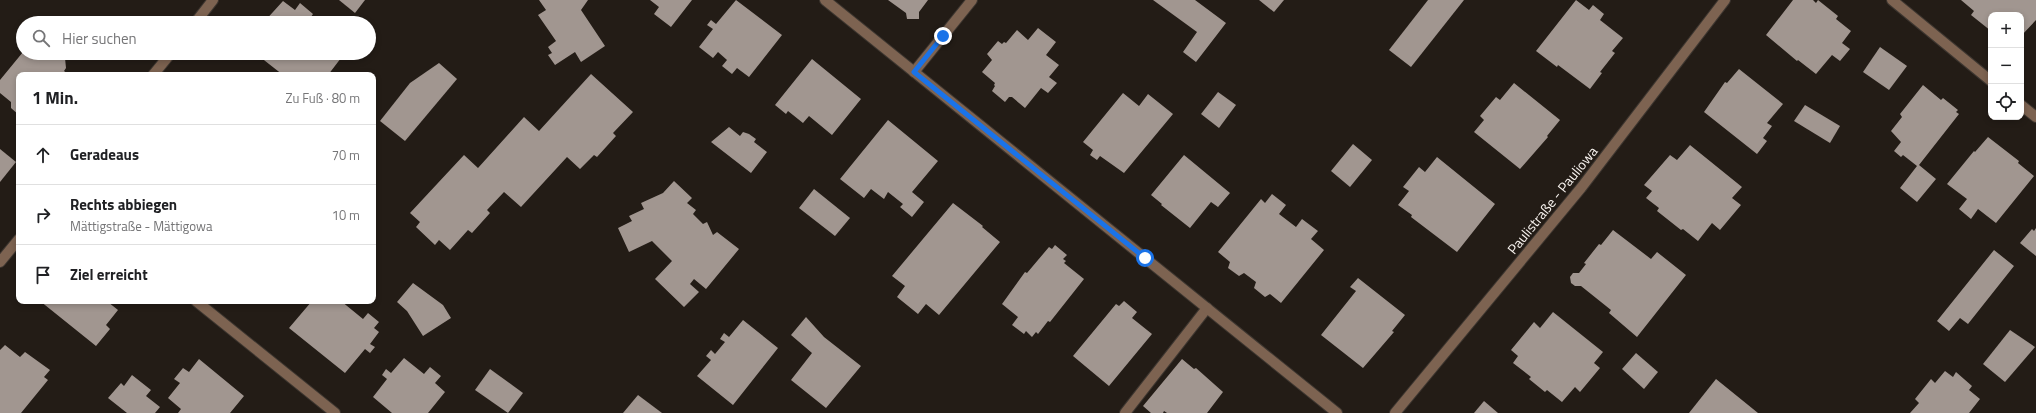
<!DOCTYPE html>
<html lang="de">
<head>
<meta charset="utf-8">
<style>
	:root { --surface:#fff; --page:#f2f2f2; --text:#202124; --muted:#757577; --line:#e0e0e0 }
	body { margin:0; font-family:"Titillium Web",sans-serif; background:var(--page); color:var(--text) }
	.controls { position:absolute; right:12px; top:12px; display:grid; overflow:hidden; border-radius:8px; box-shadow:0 2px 6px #0003 }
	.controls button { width:36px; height:36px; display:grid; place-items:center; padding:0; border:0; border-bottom:1px solid var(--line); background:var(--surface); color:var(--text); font:20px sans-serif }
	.stop { position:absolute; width:12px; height:12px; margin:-9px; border:3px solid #1a73e8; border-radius:50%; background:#fff }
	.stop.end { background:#1a73e8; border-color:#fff; box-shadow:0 1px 4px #0008 }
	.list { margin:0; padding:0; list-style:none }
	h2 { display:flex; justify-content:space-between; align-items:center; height:52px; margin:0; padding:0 16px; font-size:17px }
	h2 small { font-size:13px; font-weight:400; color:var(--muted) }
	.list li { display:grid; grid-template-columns:26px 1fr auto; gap:12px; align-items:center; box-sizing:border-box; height:60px; padding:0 16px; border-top:1px solid var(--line) }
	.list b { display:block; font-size:15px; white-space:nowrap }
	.list p { margin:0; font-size:13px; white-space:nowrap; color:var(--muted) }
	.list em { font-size:13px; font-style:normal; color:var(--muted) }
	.icon { flex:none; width:22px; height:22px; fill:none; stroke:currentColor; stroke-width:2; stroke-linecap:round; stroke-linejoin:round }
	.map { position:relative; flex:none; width:2036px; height:413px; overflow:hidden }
	.search { position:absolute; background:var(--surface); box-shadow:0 2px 6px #0003; left:16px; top:16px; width:360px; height:44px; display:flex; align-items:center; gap:10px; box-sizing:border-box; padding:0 14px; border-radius:22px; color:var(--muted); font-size:15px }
	.panel { position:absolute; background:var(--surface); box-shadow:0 2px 6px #0003; left:16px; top:72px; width:360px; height:232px; border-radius:8px }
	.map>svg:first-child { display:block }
</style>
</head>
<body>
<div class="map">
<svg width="2036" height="413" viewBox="0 0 2036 413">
	<rect width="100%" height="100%" fill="#231c16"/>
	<g fill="#a19690">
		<polygon points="339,0 365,0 355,13"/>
		<polygon points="539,0 588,0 581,10 605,46 581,62 575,52 555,65 548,55 552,53 548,47 556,41 538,15 546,10"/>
		<polygon points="650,0 692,0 671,27 654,14 659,7"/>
		<polygon points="736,0 782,35 749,77 737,68 732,74 722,66 727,60 718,52 713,58 699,47 713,29 707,25 711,20 716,24"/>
		<polygon points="888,0 928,0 919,12 919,19 907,19 906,13"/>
		<polygon points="1153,0 1195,0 1226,23 1196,62 1183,52 1197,32"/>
		<polygon points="1259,0 1284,0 1274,12"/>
		<polygon points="1428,0 1464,0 1411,67 1389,50"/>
		<polygon points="1576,0 1589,10 1593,5 1604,14 1600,20 1623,38 1612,51 1615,53 1600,72 1602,73 1590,89 1558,65 1557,67 1536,51"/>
		<polygon points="1793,0 1813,0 1816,3 1818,0 1838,16 1836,19 1851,31 1842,43 1850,49 1840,61 1832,55 1816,74 1798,60 1797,61 1766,35"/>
		<polygon points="1961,0 2036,0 2036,20 2021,36 2021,15 1991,15 1991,31 1971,15 1974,11"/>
		<polygon points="283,1 295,10 300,3 313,14 308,21 311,23 263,23"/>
		<polygon points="1038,28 1056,42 1046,55 1059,65 1049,77 1057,83 1048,93 1041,88 1025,108 1012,97 1009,97 1005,102 992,91 995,86 994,85 995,83 982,72 992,60 987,54 998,41 1002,44 1004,42 1006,43 1017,30 1028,40"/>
		<polygon points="1880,47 1907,66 1889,90 1863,72"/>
		<polygon points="23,52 23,53 59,53 65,58 66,68 64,71 69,75 19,75 19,115 11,108 11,102 0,93 0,80"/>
		<polygon points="255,53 335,53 341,58 328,75 321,72 318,75 283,75"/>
		<polygon points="812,59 861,99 832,135 809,116 803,123 788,111 786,114 775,105"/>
		<polygon points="439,63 457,79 405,141 380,121 410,83"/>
		<polygon points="1739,69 1783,104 1767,123 1772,126 1763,138 1767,141 1757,154 1704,112 1725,82 1727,83"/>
		<polygon points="591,74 633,112 613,133 616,136 597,157 594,155 580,169 567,157 521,207 504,192 487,210 490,213 472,233 468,230 450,250 439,240 435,245 416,227 420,222 410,213 464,155 478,168 524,117 539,131"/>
		<polygon points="1514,83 1560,120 1547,136 1548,137 1520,169 1474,132 1484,120 1480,116 1496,97 1500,100"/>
		<polygon points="1923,85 1941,100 1943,98 1958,110 1956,112 1959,114 1919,165 1936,179 1917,202 1900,188 1917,166 1903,155 1901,157 1894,151 1901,142 1891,131 1902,117 1900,114"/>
		<polygon points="1218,92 1236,105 1219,128 1201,114"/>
		<polygon points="1123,93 1139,106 1148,94 1173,114 1124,173 1100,156 1097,160 1090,155 1093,150 1083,142"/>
		<polygon points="1805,105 1840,126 1830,143 1794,121"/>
		<polygon points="888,120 938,161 912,192 924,202 912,217 900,207 903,204 888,192 884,199 871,189 864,198 840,179"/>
		<polygon points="729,127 740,136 743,132 749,134 756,139 754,142 767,152 751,173 711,142"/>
		<polygon points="1988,137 2019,161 2018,163 2034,176 1996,223 1978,209 1971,219 1959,209 1967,199 1947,184 1974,151 1975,152"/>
		<polygon points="1353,144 1372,160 1350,187 1331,171"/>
		<polygon points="1690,145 1742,187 1732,198 1741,205 1720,230 1712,223 1698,241 1683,229 1681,230 1657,211 1659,208 1646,198 1652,191 1644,185 1670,155 1677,160"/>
		<polygon points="0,149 16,162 0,182"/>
		<polygon points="1184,155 1230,193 1218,207 1211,202 1190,228 1161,205 1162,204 1151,195"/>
		<polygon points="1437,157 1495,204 1457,252 1411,217 1412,215 1398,205 1409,191 1403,187 1419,167 1425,172"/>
		<polygon points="674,181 692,198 687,203 696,210 693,214 703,224 707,222 713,235 717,232 739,249 706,289 694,279 690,284 699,292 684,307 655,279 672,261 652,241 629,252 618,228 632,221 629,216 644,209 641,203 663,193"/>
		<polygon points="814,189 850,218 835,236 799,208"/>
		<polygon points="1272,194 1286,205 1279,214 1296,227 1302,219 1318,231 1311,239 1324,250 1281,303 1270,294 1265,297 1254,288 1256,282 1244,273 1239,276 1228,268 1230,262 1218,252 1261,199 1265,203"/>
		<polygon points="953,203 983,226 982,227 1000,242 939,315 926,304 918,314 897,297 905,286 892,276"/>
		<polygon points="2036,228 2036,256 2020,243 2032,229 2034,231"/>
		<polygon points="1613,230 1651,259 1657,252 1686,275 1637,337 1609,313 1611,310 1581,286 1575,286 1571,283 1570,277 1573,273 1579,273 1586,264 1584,263 1599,244 1601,245"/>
		<polygon points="1055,245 1067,255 1063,259 1066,261 1064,263 1084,279 1050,322 1048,321 1038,334 1036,332 1032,337 1026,331 1024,334 1012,325 1018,317 1002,304 1025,272 1027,273 1049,247 1052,249"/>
		<polygon points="1994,250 2014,266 1968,324 1960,318 1949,331 1937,321"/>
		<polygon points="1358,278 1405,315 1392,331 1394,332 1363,368 1321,335 1356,291 1350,287"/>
		<polygon points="413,283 443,305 451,318 423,336 407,311 397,302"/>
		<polygon points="40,301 109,301 108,302 118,310 106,325 110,329 96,346"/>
		<polygon points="312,301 341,301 363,319 368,313 379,322 374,328 379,332 370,344 375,347 370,353 365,349 345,373 289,328"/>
		<polygon points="1124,301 1137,312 1132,318 1152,334 1109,386 1073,356 1116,304 1119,306"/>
		<polygon points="1553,312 1603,352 1594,363 1600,368 1580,392 1575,387 1562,402 1547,390 1545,392 1529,379 1531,377 1513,363 1518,356 1511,350 1534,322 1540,328"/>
		<polygon points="806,317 824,337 861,366 826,408 791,380 812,353 791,335"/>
		<polygon points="743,320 778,348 733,405 697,376 711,360 706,356 711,350 715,354 725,342 720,339 724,333 729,337"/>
		<polygon points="2010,330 2035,347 2005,382 1983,364"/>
		<polygon points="5,345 20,357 25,352 50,370 44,377 48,380 21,413 0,413 0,350"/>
		<polygon points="1636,353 1658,372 1644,389 1622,369"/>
		<polygon points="404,358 424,374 430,367 441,376 435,383 445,392 428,413 392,413 373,397 387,379 382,375 386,369 391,373"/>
		<polygon points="199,359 244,396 230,413 178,413 181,409 168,398 180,383 174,379 183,368 189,372"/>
		<polygon points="1182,359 1194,369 1196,368 1223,392 1207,413 1167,413 1164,411 1163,413 1151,413 1143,406"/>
		<polygon points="490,369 523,393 508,413 475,390"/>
		<polygon points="1945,371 1953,377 1956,372 1972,386 1969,390 1980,399 1969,413 1910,413 1919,403 1915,399 1931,379 1935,383"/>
		<polygon points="132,375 151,390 146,396 160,407 155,413 127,413 108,398 121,383 124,386"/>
		<polygon points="1716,379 1758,413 1689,413"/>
		<polygon points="638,395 662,413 623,413"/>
		<polygon points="1484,401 1498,413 1474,413"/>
	</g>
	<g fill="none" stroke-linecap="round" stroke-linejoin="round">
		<defs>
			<polyline id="service" points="1125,413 1207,308"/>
			<g id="minor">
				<polyline points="825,0 1337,413"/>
				<polyline points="1892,0 1991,81"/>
				<polyline points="914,72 972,0"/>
				<polyline points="2021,105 2036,117"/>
				<polyline points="196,301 335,413"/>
				<polyline points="1395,413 1581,188 1725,0"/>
			</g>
			<g id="tertiary">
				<polyline points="195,23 213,0"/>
				<polyline points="153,75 171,53"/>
				<polyline points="0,262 19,239"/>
			</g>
		</defs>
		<use href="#service" stroke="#3d3630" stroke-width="12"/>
		<use href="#minor" stroke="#3d3630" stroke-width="12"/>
		<use href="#tertiary" stroke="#3d3630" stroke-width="12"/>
		<use href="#service" stroke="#7d6351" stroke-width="10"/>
		<use href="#minor" stroke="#7d6351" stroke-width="10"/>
		<use href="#tertiary" stroke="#7d6351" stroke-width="10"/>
	</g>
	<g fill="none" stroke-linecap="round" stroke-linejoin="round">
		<polyline stroke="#1a73e8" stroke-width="5" points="943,36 914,72 1145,258"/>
	</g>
	<g text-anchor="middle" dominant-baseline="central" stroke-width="4" stroke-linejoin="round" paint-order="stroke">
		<g font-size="14" fill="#f9f4f0" stroke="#231c16">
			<text transform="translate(1552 200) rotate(-51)">Paulistraße - Pauliowa</text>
		</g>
	</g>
</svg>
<div class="controls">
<button>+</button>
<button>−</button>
<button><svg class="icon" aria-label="locate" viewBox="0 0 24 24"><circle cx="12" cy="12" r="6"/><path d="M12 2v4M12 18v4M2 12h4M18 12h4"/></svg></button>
</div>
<div class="stop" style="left:1145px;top:258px"></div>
<div class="stop end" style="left:943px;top:36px"></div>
<div class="search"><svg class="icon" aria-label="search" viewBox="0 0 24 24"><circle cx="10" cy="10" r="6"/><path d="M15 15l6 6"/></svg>Hier suchen</div>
<section class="panel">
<h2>1 Min.<small>Zu Fuß · 80 m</small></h2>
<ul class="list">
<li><svg class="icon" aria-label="ahead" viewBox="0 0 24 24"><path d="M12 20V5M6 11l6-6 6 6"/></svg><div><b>Geradeaus</b></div><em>70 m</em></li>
<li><svg class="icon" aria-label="right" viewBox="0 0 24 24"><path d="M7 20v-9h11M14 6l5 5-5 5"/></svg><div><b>Rechts abbiegen</b><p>Mättigstraße - Mättigowa</p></div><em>10 m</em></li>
<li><svg class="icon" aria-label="arrive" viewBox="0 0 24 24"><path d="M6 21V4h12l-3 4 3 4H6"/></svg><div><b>Ziel erreicht</b></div></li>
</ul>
</section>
</div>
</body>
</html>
